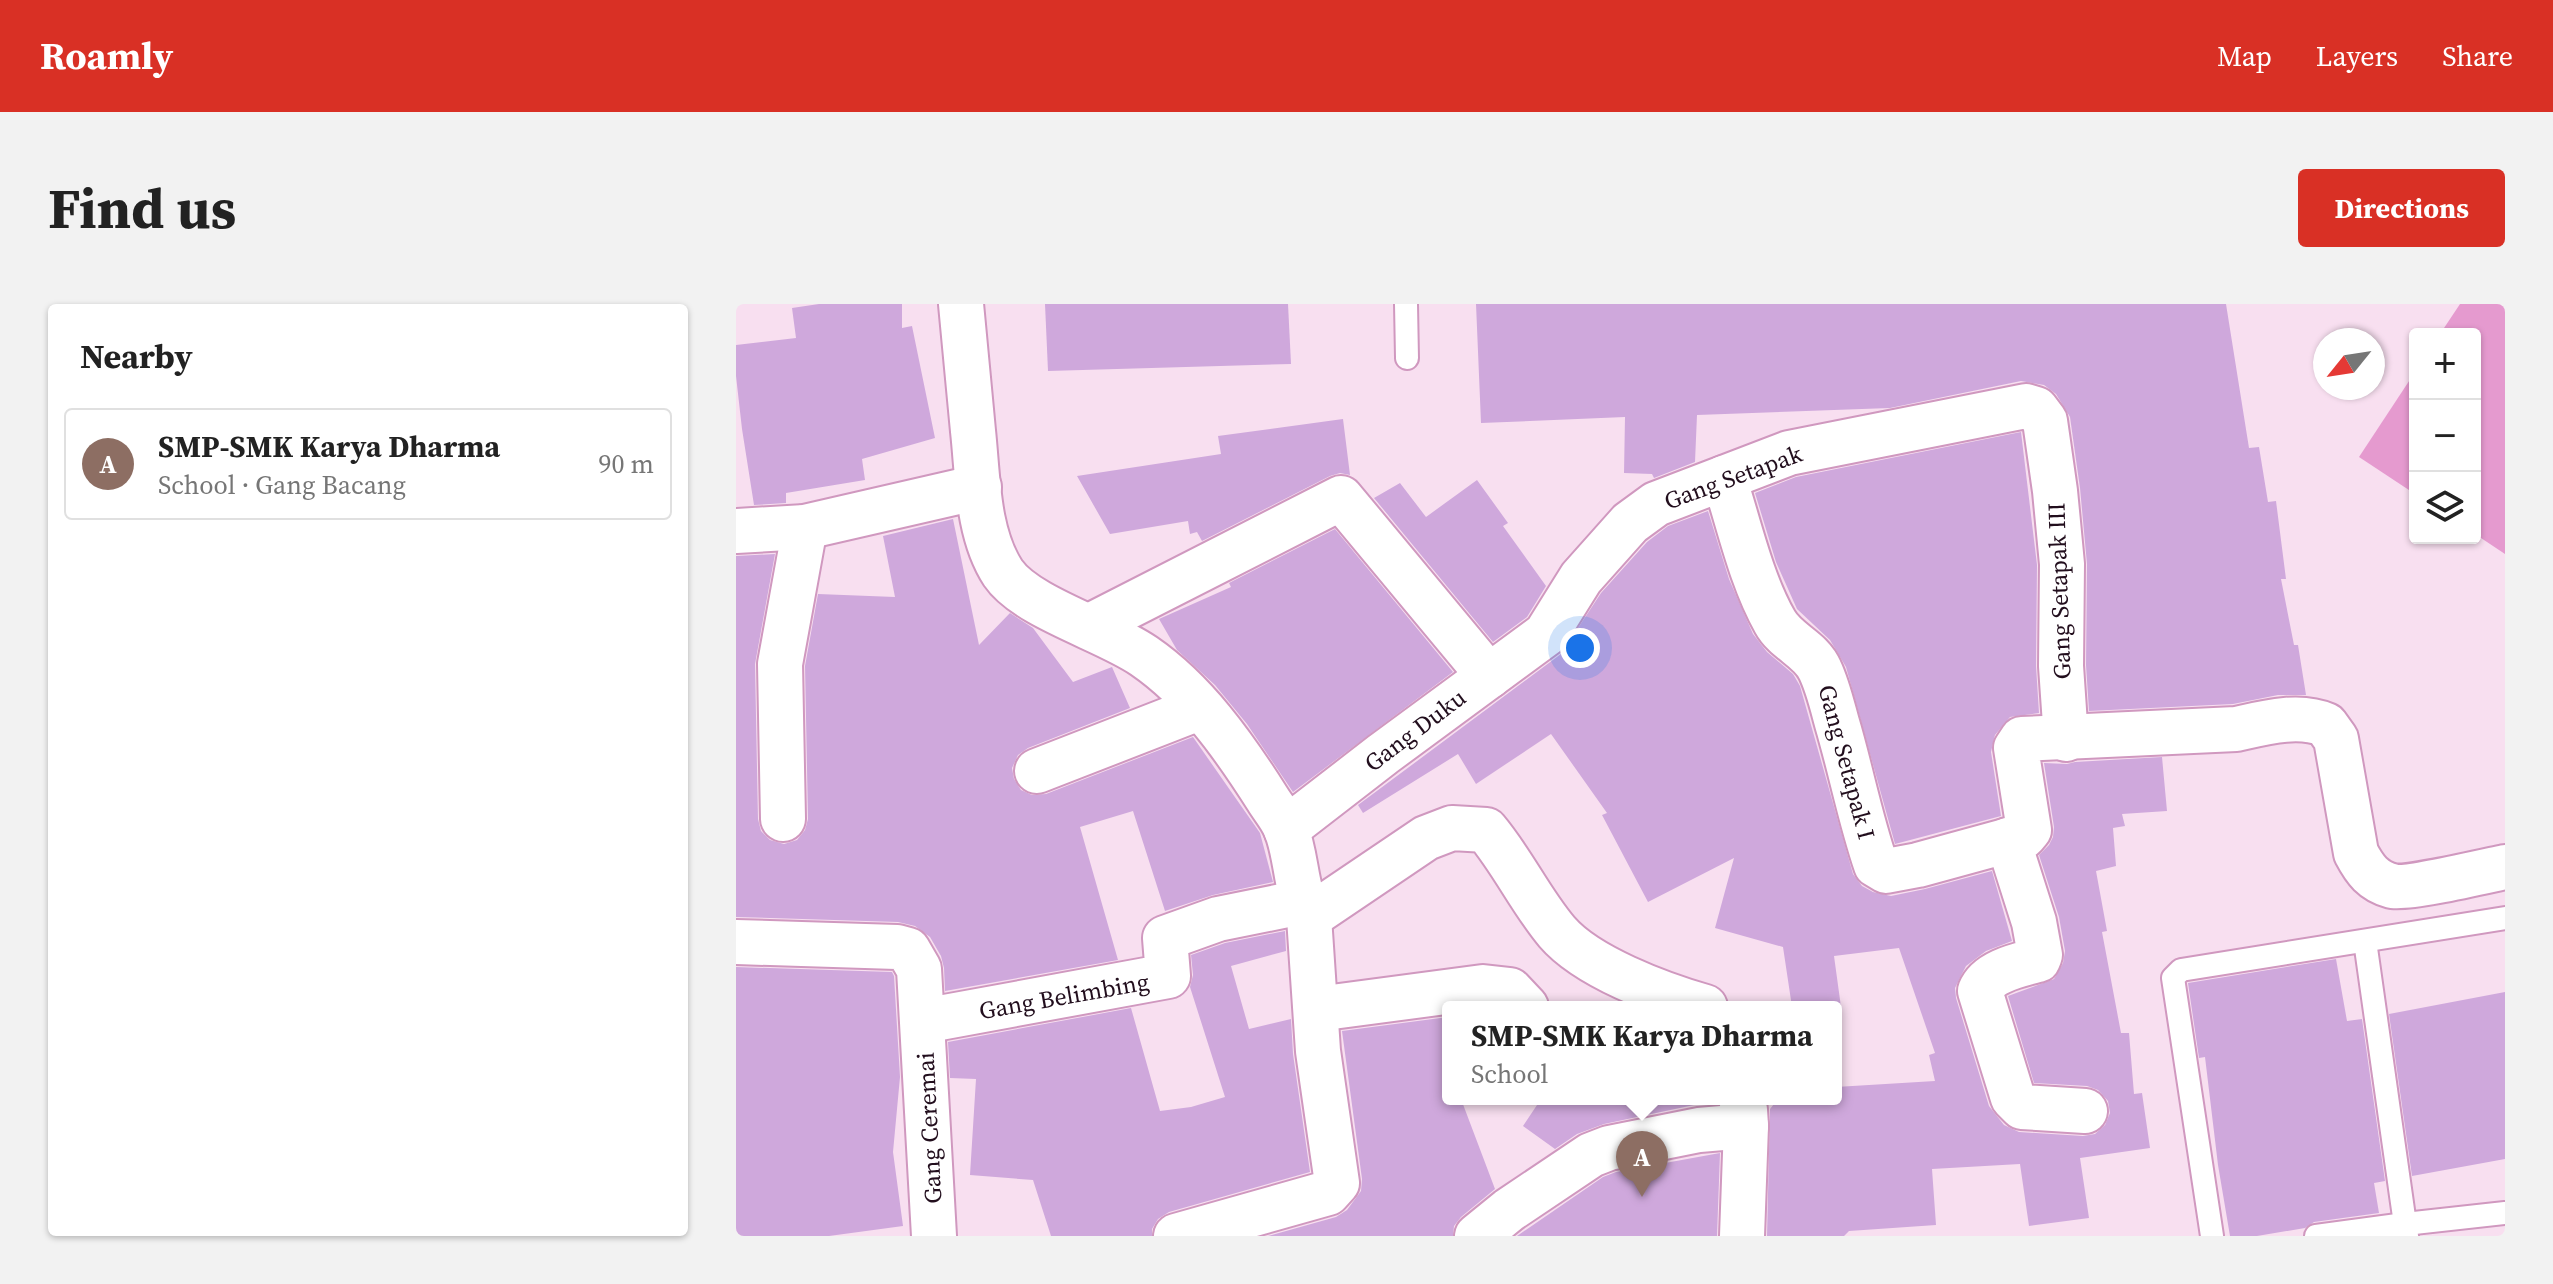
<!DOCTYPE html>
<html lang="en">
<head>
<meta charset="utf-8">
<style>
	:root { --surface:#fff; --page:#f2f2f2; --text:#222; --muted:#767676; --line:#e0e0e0; --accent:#d93025 }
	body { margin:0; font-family:"Source Serif 4",serif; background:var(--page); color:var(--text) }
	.controls { position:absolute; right:24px; top:24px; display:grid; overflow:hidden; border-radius:8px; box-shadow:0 2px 6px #0004 }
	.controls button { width:72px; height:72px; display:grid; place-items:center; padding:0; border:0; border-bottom:2px solid var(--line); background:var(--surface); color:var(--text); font:40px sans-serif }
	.compass { position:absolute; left:1577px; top:24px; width:72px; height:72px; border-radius:50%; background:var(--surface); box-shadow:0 2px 6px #0004; rotate:240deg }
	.you { position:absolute; left:844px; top:344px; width:28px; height:28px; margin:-20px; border:6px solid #fff; border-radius:50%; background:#1a73e8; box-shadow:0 0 0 12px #1a73e833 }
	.badge { display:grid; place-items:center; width:52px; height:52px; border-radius:50%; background:var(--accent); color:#fff; font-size:26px; font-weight:700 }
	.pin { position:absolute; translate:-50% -66px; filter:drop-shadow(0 2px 4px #0008) }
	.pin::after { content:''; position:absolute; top:42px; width:28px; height:24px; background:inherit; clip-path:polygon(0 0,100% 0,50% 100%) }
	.popup { position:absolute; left:706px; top:697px; width:400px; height:104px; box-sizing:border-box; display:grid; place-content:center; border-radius:8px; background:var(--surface); filter:drop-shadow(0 2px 6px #0005); font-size:26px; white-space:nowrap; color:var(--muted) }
	.popup b { font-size:30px; color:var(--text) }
	.popup::after { content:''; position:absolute; left:50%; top:100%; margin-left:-16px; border:16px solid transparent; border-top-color:var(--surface) }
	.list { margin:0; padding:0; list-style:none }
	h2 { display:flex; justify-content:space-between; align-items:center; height:104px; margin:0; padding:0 32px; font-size:34px }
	h2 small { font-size:26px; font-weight:400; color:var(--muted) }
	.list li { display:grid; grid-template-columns:52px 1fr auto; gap:24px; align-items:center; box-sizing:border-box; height:112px; margin:0 16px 16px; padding:0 16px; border:2px solid var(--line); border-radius:8px }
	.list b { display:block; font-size:30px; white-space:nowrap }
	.list p { margin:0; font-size:26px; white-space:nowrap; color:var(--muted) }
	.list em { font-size:26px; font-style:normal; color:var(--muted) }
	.icon { flex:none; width:44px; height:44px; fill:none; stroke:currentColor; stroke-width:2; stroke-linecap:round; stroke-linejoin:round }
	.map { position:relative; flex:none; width:1769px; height:932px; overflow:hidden; border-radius:8px }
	header { display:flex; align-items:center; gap:48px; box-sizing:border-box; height:112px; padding:0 40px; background:var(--accent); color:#fff }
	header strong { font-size:38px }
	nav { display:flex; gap:44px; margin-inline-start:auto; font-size:28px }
	.intro { display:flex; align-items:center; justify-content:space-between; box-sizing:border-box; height:192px; padding:0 48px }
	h1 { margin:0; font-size:56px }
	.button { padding:20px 36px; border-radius:8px; background:var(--accent); color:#fff; font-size:28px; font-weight:700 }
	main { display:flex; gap:48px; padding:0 48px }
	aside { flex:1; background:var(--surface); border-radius:8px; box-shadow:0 2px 6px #0004 }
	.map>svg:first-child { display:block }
</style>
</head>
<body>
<header>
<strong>Roamly</strong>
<nav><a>Map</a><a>Layers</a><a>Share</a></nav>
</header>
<div class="intro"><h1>Find us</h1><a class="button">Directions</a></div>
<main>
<aside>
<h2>Nearby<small></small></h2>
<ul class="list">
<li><span class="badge" style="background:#8d6e63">A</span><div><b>SMP-SMK Karya Dharma</b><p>School · Gang Bacang</p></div><em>90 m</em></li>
</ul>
</aside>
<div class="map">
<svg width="1769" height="932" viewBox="0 0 1769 932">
	<rect width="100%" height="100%" fill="#f8dff0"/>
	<g fill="#e59acf">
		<polygon points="1724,0 1769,0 1769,250 1739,230 1739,30 1704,30"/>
		<polygon points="1679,68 1679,190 1623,153"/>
	</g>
	<g fill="#cfa8dc">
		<polygon points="83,0 166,0 166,24 176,22 199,134 126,155 129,176 50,189 50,199 18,201 6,125 0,72 0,41 60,34 56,4"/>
		<polygon points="309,0 552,0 555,60 312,67"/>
		<polygon points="740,0 1490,0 1513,144 1523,143 1532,198 1540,197 1550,275 1545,275 1558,341 1562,341 1570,391 1542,391 1497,400 1353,407 1350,361 1351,260 1344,184 1334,113 1320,90 1308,81 1285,77 1154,104 961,111 959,158 918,174 916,170 888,169 889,113 745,119"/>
		<polygon points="607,115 614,171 604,169 594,172 466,237 461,228 454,230 452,217 374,230 341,172 485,150 482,132"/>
		<polygon points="1285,128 1301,261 1300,362 1303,409 1274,413 1259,431 1255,448 1265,512 1159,540 1110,363 1094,336 1061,305 1040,258 1019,189 1060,173"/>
		<polygon points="741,176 772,219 767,222 810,282 791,313 757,338 638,194 664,179 690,213"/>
		<polygon points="972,207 993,275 1017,330 1031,348 1057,370 1064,382 1117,570 1126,582 1137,588 1155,592 1189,585 1256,567 1276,637 1250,647 1230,662 1219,684 1220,694 1253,802 1268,821 1283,828 1347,832 1359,830 1369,821 1374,809 1372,797 1362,786 1351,782 1298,779 1272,692 1318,675 1327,659 1329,647 1323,613 1303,551 1313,541 1317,533 1318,523 1308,459 1331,460 1339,458 1426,453 1431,507 1386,510 1389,522 1377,524 1380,562 1360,567 1371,627 1366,628 1385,729 1393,729 1398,790 1406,789 1414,844 1344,854 1353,914 1293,922 1284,860 1196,865 1200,921 1113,927 1108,932 1031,932 1034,805 1042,795 1100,795 1100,783 1199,777 1193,751 1199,749 1163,644 1098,652 1105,703 1056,703 1047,643 979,624 998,554 912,598 866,511 871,509 815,430 740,480 722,450 627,509 622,501 825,350 865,289 911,238 932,222"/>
		<polygon points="217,215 243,341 274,309 297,324 337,378 376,363 394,404 292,444 282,451 276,464 278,475 285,486 296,491 310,490 457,433 524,529 537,578 477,591 429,607 397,507 344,523 382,656 209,687 208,664 205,652 194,633 179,622 162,618 0,613 0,252 39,250 19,360 22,515 25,527 34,536 48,540 61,536 69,526 72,515 69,362 82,290 159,293 147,232"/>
		<polygon points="599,225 717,368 557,488 511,420 479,381 441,346 423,315 495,283 493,279"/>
		<polygon points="549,627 550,647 495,662 513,725 555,715 557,750 574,868 433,908 422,915 416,925 416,932 315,932 297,876 234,871 240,775 214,774 212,738 395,704 424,807 455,803 489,793 454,683 457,671 455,651 489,639"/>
		<polygon points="1600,655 1611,717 1626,715 1649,877 1638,879 1643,909 1578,918 1569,924 1521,932 1494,932 1482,861 1469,753 1463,754 1452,679"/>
		<polygon points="0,663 156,668 158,672 164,773 157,848 167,922 93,932 0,932"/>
		<polygon points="1769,688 1769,855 1676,872 1653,710"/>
		<polygon points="712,713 712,795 725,795 759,885 725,913 718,922 717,932 532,932 600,913 611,906 625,887 626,875 606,727"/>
		<polygon points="805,795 981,795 981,799 958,801 868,820 841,830 819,845 787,822"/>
		<polygon points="984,849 981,932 781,932 867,873 880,868"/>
	</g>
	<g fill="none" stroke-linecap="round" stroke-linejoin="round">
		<defs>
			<g id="service">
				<polyline points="670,0 671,54"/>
				<polyline points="1476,932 1437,674 1445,666 1769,614"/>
				<polyline points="1580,932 1669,920 1629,637"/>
				<polyline points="1671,932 1669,920 1769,909"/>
			</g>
			<g id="minor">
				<path d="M225 0C229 42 233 85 237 127 242 173 241 229 267 269 291 304 371 326 408 352 459 387 498 442 531 494 537 504 546 514 550 525 561 552 559 584 573 613L582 747 601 879 592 889 440 932"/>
				<path d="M988 174C1003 220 1015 276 1039 318 1050 338 1075 345 1084 366 1092 383 1096 401 1101 419 1115 466 1124 515 1140 561L1150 567 1182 561 1288 532 1293 526 1280 444 1286 435 1500 425C1527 419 1563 409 1590 421L1600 435 1620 549C1629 566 1637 577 1656 582 1669 586 1750 567 1769 563"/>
				<polyline points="0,227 69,223 243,183"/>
				<polyline points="354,322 605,194 753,372"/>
				<polyline points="301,467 463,404"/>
				<polyline points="47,515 44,360 69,223"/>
				<polyline points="550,525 647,450 810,330 845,274 894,219 920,200 1053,149 1290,102 1300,105 1309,117 1319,187 1326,260 1325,362 1330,435"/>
				<path d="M1272 536 1298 618 1304 651 1302 656C1283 661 1252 667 1244 687L1277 794 1286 803 1349 807"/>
				<path d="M573 613 690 534 716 524 750 526C777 558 794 596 821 628 851 663 924 690 969 703"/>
				<polyline points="0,638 161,643 172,646 183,665 198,932"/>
				<polyline points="581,705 747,683 774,686 790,703"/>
				<polyline points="187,717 432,672 429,634 482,615 566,598"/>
				<polyline points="1005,795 1009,806 1010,822 1006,932"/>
				<polyline points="741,932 773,906 855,851 873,844 963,826 1010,822"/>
			</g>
		</defs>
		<use href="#service" stroke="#d098bf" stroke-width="26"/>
		<use href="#minor" stroke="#d098bf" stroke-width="48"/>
		<use href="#service" stroke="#fff" stroke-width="22"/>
		<use href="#minor" stroke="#fff" stroke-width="44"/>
	</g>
	<g text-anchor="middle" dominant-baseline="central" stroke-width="6" stroke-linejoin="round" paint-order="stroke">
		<g font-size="24" fill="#220e1d" stroke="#fff">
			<text transform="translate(997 173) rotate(-20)">Gang Setapak</text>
			<text transform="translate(1323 287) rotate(-92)">Gang Setapak III</text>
			<text transform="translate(679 426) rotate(-37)">Gang Duku</text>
			<text transform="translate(1111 458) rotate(75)">Gang Setapak I</text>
			<text transform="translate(328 692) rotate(-10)">Gang Belimbing</text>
			<text transform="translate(193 824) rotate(-93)">Gang Ceremai</text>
		</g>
	</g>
</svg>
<div class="controls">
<button>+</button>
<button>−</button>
<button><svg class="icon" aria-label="layers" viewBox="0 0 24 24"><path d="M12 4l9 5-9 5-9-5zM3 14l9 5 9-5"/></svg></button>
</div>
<svg class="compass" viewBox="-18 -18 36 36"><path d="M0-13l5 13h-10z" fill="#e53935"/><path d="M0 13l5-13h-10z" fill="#767676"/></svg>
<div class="you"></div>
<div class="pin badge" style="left:906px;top:893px;background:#8d6e63">A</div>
<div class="popup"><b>SMP-SMK Karya Dharma</b>School</div>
</div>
</main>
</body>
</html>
